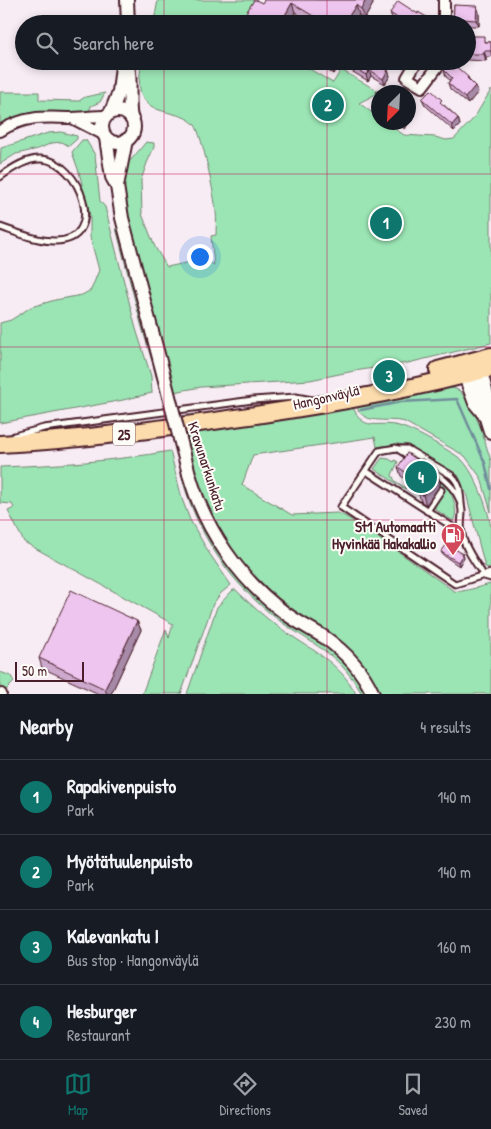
<!DOCTYPE html>
<html lang="en">
<head>
<meta charset="utf-8">
<style>
	:root { --surface:#171b24; --page:#242831; --text:#f1f3f6; --muted:#9ea1a6; --line:#363941; --accent:#0f766e }
	body { margin:0; font-family:"Patrick Hand",sans-serif; background:var(--page); color:var(--text) }
	.compass { position:absolute; left:371px; top:85px; width:45px; height:45px; border-radius:50%; background:var(--surface); box-shadow:0 2px 8px #0003; rotate:204deg }
	.scale { position:absolute; left:15px; bottom:12px; width:69px; box-sizing:border-box; padding-left:5px; border:2px solid #4a1f2b; border-top:0; font-size:14px; line-height:18px; white-space:nowrap; color:#4a1f2b; -webkit-text-stroke:4px #fdfcf7; paint-order:stroke }
	.you { position:absolute; left:199px; top:256px; width:18px; height:18px; margin:-12px; border:4px solid #fff; border-radius:50%; background:#1a73e8; box-shadow:0 0 0 8px #1a73e833 }
	.badge { display:grid; place-items:center; width:32px; height:32px; border-radius:50%; background:var(--accent); color:#fff; font-size:16px; font-weight:700 }
	.pin { position:absolute; translate:-50% -50%; border:2px solid #fff; box-shadow:0 1px 5px #0006 }
	.list { margin:0; padding:0; list-style:none }
	h2 { display:flex; justify-content:space-between; align-items:center; height:65px; margin:0; padding:0 20px; font-size:21px }
	h2 small { font-size:16px; font-weight:400; color:var(--muted) }
	.list li { display:grid; grid-template-columns:32px 1fr auto; gap:15px; align-items:center; box-sizing:border-box; height:75px; padding:0 20px; border-top:1px solid var(--line) }
	.list b { display:block; font-size:19px; white-space:nowrap }
	.list p { margin:0; font-size:16px; white-space:nowrap; color:var(--muted) }
	.list em { font-size:16px; font-style:normal; color:var(--muted) }
	.icon { flex:none; width:28px; height:28px; fill:none; stroke:currentColor; stroke-width:2; stroke-linecap:round; stroke-linejoin:round }
	.map { position:relative; flex:none; width:491px; height:694px; overflow:hidden }
	.search { position:absolute; background:var(--surface); box-shadow:0 2px 8px #0003; left:15px; right:15px; top:15px; height:55px; display:flex; align-items:center; gap:12px; box-sizing:border-box; padding:0 18px; border-radius:28px; color:var(--muted); font-size:19px }
	.sheet { height:365px; background:var(--surface) }
	nav { display:flex; justify-content:space-around; align-items:center; box-sizing:border-box; height:70px; border-top:1px solid var(--line); background:var(--surface); font-size:14px; color:var(--muted) }
	nav a { display:grid; justify-items:center; gap:2px }
	nav .on { color:var(--accent) }
	.map>svg:first-child { display:block }
</style>
</head>
<body>
<div class="map">
<svg width="491" height="694" viewBox="0 0 491 694">
	<rect width="100%" height="100%" fill="#f8ecf4"/>
	<filter id="ink" filterUnits="userSpaceOnUse"><feTurbulence type="fractalNoise" baseFrequency=".02" numOctaves="2"/><feDisplacementMap in="SourceGraphic" scale="10" xChannelSelector="R" yChannelSelector="G"/><feConvolveMatrix kernelMatrix="1 2 1 2 8 2 1 2 1" color-interpolation-filters="sRGB"/></filter>
	<g filter="url(#ink)">
		<g fill="#9be5b4" stroke="#728270">
			<polygon points="158,0 257,0 242,24 145,24 146,21 154,21"/>
			<path d="M141 61H296L333 83 341 70 380 92 359 103 378 117V122L386 123 404 135 435 137 446 140 454 139 474 118 491 90V343L408 363 354 371 310 380 201 387 174 392 128 221 124 186 126 162 131 160 146 142 154 143V147L147 163 141 180 142 214 155 247 167 267 204 259 214 265 211 236 216 235C216 227 217 219 216 212 215 197 202 135 195 125 181 109 153 117 142 96 137 87 141 71 141 61Z"/>
			<path d="M0 92H39V100L79 101 85 97 105 93 100 102 91 106 89 112C54 112 33 108 0 125Z"/>
			<polygon points="61,132 77,136 77,139 69,146 62,142 52,143 38,149 16,154 0,164 1,148 48,133"/>
			<polygon points="82,140 86,140 95,155 100,201 105,207 136,329 151,376 152,393 123,400 0,423 0,323 11,320 31,307 55,300 82,295 91,290 99,270 90,237 90,216 79,172 72,152"/>
			<polygon points="119,227 159,378 157,378 141,324 116,228"/>
			<path d="M453 388 460 391 470 404 480 426 491 461V512L481 478 465 456 405 422C386 417 362 427 356 404L406 393Z"/>
			<path d="M352 405C364 434 375 420 399 426 412 430 425 437 437 444 445 449 455 454 462 460 475 473 490 512 491 530 491 542 491 555 491 568L485 567 466 493 458 475 407 445 396 444 377 447 375 437 253 455 242 485 292 515 337 513 343 515 369 531 454 591C462 593 481 586 491 584V694H378L373 684 281 603 243 567 218 530 198 484 186 433Z"/>
			<path d="M170 451 182 499 190 520 209 553 231 585 221 593 213 604 181 694H142L166 629 169 638 173 624 24 542 8 511 14 508 12 504 0 503V467C57 465 114 461 170 451Z"/>
			<polygon points="382,458 389,459 394,462 395,460 398,462 392,475 395,481 406,488 405,489 374,469"/>
			<path d="M180 470H183L193 503 204 527 228 565 243 583 310 636 328 647 344 661 355 675 367 694H362C340 655 319 648 284 624 231 586 195 533 180 470Z"/>
			<path d="M441 481C451 487 460 511 453 521L435 509V504L445 489 439 484Z"/>
			<path d="M233 590H236C250 604 264 617 280 628 308 648 340 662 356 694H187L217 607Z"/>
			<polygon points="0,672 11,676 14,682 6,690 0,688"/>
		</g>
		<g fill="none" stroke-linecap="round" stroke-linejoin="round">
			<polyline stroke="#6f8e9a" stroke-width="2.5" points="361,410 401,402 457,399 485,463 491,489"/>
			<defs>
				<g id="service">
					<path d="M0 177C12 168 27 158 41 159 80 160 109 241 55 241 37 241 18 233 0 227"/>
					<polyline points="14,436 44,428 253,400 296,397 312,400"/>
					<path d="M398 449H407L451 475C460 483 460 491 461 503"/>
					<polyline points="412,458 396,448 379,451 341,507 455,584 491,573"/>
					<polyline points="366,471 462,533"/>
					<path d="M433 471C447 481 461 493 462 511 462 519 460 527 462 535 465 549 476 563 484 576L491 578"/>
					<polyline points="427,511 441,490"/>
				</g>
				<g id="minor">
					<polyline points="444,24 444,0"/>
					<polyline points="417,61 407,78 422,87 442,61"/>
					<polyline points="72,118 103,134"/>
					<path d="M0 131C24 116 42 117 69 118 81 118 93 116 105 116"/>
					<polyline points="0,694 1,694"/>
				</g>
				<g id="tertiary">
					<polyline points="127,0 128,24"/>
					<path d="M126 61C133 77 127 100 131 118"/>
					<circle cx="118" cy="127" r="16"/>
					<polyline points="111,112 119,92 122,66"/>
					<polyline points="106,138 112,177 117,186 122,218 163,373"/>
					<polyline points="117,186 126,140"/>
					<path d="M189 474C205 530 239 579 285 613 297 622 311 629 324 637 344 651 363 671 373 694"/>
				</g>
				<g id="secondary">
					<polyline points="477,361 488,402 486,415 491,431"/>
					<polyline points="462,365 476,403 486,415"/>
				</g>
				<g id="trunk">
					<polyline points="438,370 491,356"/>
					<path d="M0 444C84 440 166 428 249 416 330 404 412 390 491 368"/>
				</g>
			</defs>
			<use href="#service" stroke="#4a1f2b" stroke-width="9"/>
			<use href="#minor" stroke="#4a1f2b" stroke-width="14"/>
			<use href="#tertiary" stroke="#4a1f2b" stroke-width="16"/>
			<use href="#secondary" stroke="#4a1f2b" stroke-width="18"/>
			<use href="#trunk" stroke="#4a1f2b" stroke-width="20"/>
			<use href="#service" stroke="#fdfcf7" stroke-width="5"/>
			<use href="#minor" stroke="#fdfcf7" stroke-width="10"/>
			<use href="#tertiary" stroke="#fdfcf7" stroke-width="12"/>
			<use href="#secondary" stroke="#fdfcf7" stroke-width="14"/>
			<use href="#trunk" stroke="#fcdcac" stroke-width="16"/>
			<defs>
				<polyline id="tertiary-bridge" points="163,373 189,474"/>
			</defs>
			<use href="#tertiary-bridge" stroke="#4a1f2b" stroke-width="16" stroke-linecap="butt"/>
			<use href="#tertiary-bridge" stroke="#fdfcf7" stroke-width="12"/>
		</g>
		<g fill="#cda9cd" stroke="#4a1f2b">
			<polygon points="319,0 372,0 373,4 365,18 359,15 354,23 355,24 313,24 295,12 290,21 295,24 252,24 250,22 246,13 262,3"/>
			<polygon points="454,5 479,12 479,26 467,26 467,24 453,24"/>
			<polygon points="390,13 432,24 400,24 392,18"/>
			<polygon points="467,36 486,42 491,42 491,57 486,57 486,61 467,60"/>
			<polygon points="313,61 341,61 333,74"/>
			<polygon points="393,61 408,61 403,68"/>
			<polygon points="346,63 376,64 388,70 390,76 385,84 371,76 368,81 348,69"/>
			<polygon points="444,70 468,77 470,81 475,86 478,92 468,104 450,89 448,83 450,80 446,77"/>
			<polygon points="422,99 444,105 458,118 460,125 454,131 425,105"/>
			<polygon points="412,108 414,114 405,129 393,122 408,122"/>
			<polygon points="425,465 437,473 440,482 440,485 426,505 421,501 418,492 420,489 401,476 398,467"/>
			<polygon points="441,552 463,554 464,557 459,566 443,555"/>
			<polygon points="137,621 141,630 111,694 99,694 42,668 39,658"/>
		</g>
		<g fill="#a78aa7" stroke="#4a1f2b">
			<polygon points="366,0 372,0 373,4 365,18 361,9"/>
			<polygon points="292,3 295,12 289,24 284,17"/>
			<polygon points="356,5 359,15 353,24 347,19"/>
			<polygon points="477,6 479,12 479,26 476,20"/>
			<polygon points="484,51 486,57 486,61 484,54"/>
			<polygon points="332,61 341,61 333,74 330,64"/>
			<polygon points="405,61 408,61 403,68 402,65"/>
			<polygon points="369,70 371,76 368,81 366,75"/>
			<polygon points="388,70 390,76 385,84 383,79"/>
			<polygon points="475,86 478,92 468,104 465,98"/>
			<polygon points="412,108 414,114 405,129 403,124 404,122 408,122 408,114"/>
			<polygon points="458,118 460,125 454,131 452,125"/>
			<polygon points="437,473 440,482 440,485 426,505 423,495"/>
			<polygon points="463,554 464,557 459,566 458,562"/>
			<polygon points="137,621 141,630 111,694 107,694 105,689"/>
		</g>
		<g fill="#eec5ee" stroke="#4a1f2b">
			<polygon points="254,0 256,0 262,3 264,0 366,0 361,9 356,5 347,19 354,23 354,24 315,24 318,19 292,3 284,17 295,24 264,24 246,13"/>
			<polygon points="398,1 418,14 418,12 430,19 428,24 416,24 410,20 407,24 406,24 390,13"/>
			<polygon points="454,5 477,6 476,20 462,19 462,24 453,24"/>
			<polygon points="467,36 484,36 484,42 491,42 491,51 484,51 484,54 467,54"/>
			<polygon points="325,61 332,61 330,64"/>
			<polygon points="347,61 371,61 376,64 377,63 388,70 383,79 369,70 366,75 346,63"/>
			<polygon points="397,61 405,61 402,65"/>
			<polygon points="451,62 468,77 467,78 475,86 465,98 448,83 452,78 444,70"/>
			<polygon points="386,86 391,92 378,92 378,95 376,92"/>
			<polygon points="431,90 442,100 440,102 458,118 452,125 422,99"/>
			<polygon points="408,106 412,108 408,114"/>
			<polygon points="407,453 418,460 423,459 424,464 437,473 436,475 437,476 423,495 418,492 423,484 398,467"/>
			<polygon points="447,544 463,554 458,562 441,552"/>
			<polygon points="71,590 137,621 105,689 39,658"/>
		</g>
	</g>
	<path fill="none" stroke="#c2185b" stroke-width="1" stroke-opacity="0.55" d="M164 0V24M327 0V24M164 61V694M327 61V694M0 174H491M0 347H491M0 520H491"/>
	<defs>
		<symbol id="fuel-pin" viewBox="-11 -11 22 30"><path d="M0 17L-7.5 6A9.5 9.5 0 1 1 7.5 6Z" fill="#d1495b" stroke="#fdfcf7"/><path d="M-5.5-6h7V0h2V4h1.3V-2.5L3-4.5l.8-.8L6-3V5H2.5V1h-1V6h-7ZM-4.2-4.7v3.2H.2V-4.7Z" fill="#fff"/></symbol>
	</defs>
	<g fill-rule="evenodd">
		<use href="#fuel-pin" x="439" y="521" width="28" height="38"/>
	</g>
	<g text-anchor="middle" dominant-baseline="central" stroke-width="4" stroke-linejoin="round" paint-order="stroke">
		<rect fill="#fdfcf7" stroke="#806168" stroke-width="1" x="113" y="422.5" width="22" height="23" rx="4"/>
		<g font-size="14" font-weight="bold" fill="#4a1f2b">
			<text x="124" y="434">25</text>
		</g>
		<g font-size="15" fill="#4a1f2b" stroke="#fdfcf7">
			<text transform="translate(326 397) rotate(-13)">Hangonväylä</text>
			<text transform="translate(207 466) rotate(72)">Kravunarkunkatu</text>
		</g>
		<g font-size="15" font-weight="bold" fill="#4a1f2b" stroke="#fdfcf7" text-anchor="end">
			<text x="436" y="526">St1 Automaatti<tspan x="436" dy="17">Hyvinkää Hakakallio</tspan></text>
		</g>
	</g>
</svg>
<svg class="compass" viewBox="-18 -18 36 36"><path d="M0-13l5 13h-10z" fill="#e53935"/><path d="M0 13l5-13h-10z" fill="#9ea1a6"/></svg>
<div class="scale">50 m</div>
<div class="you"></div>
<div class="pin badge" style="left:386px;top:223px">1</div>
<div class="pin badge" style="left:328px;top:105px">2</div>
<div class="pin badge" style="left:389px;top:376px">3</div>
<div class="pin badge" style="left:421px;top:477px">4</div>
<div class="search"><svg class="icon" aria-label="search" viewBox="0 0 24 24"><circle cx="10" cy="10" r="6"/><path d="M15 15l6 6"/></svg>Search here</div>
</div>
<section class="sheet">
<h2>Nearby<small>4 results</small></h2>
<ul class="list">
<li><span class="badge">1</span><div><b>Rapakivenpuisto</b><p>Park</p></div><em>140 m</em></li>
<li><span class="badge">2</span><div><b>Myötätuulenpuisto</b><p>Park</p></div><em>140 m</em></li>
<li><span class="badge">3</span><div><b>Kalevankatu I</b><p>Bus stop · Hangonväylä</p></div><em>160 m</em></li>
<li><span class="badge">4</span><div><b>Hesburger</b><p>Restaurant</p></div><em>230 m</em></li>
</ul>
</section>
<nav>
<a class="on"><svg class="icon" aria-label="map" viewBox="0 0 24 24"><path d="M3 6l6-2 6 2 6-2v14l-6 2-6-2-6 2zM9 4v14M15 6v14"/></svg>Map</a>
<a><svg class="icon" aria-label="directions" viewBox="0 0 24 24"><path d="M12 3l9 9-9 9-9-9zM9 14v-3h6M13 9l2 2-2 2"/></svg>Directions</a>
<a><svg class="icon" aria-label="saved" viewBox="0 0 24 24"><path d="M7 4h10v16l-5-4-5 4z"/></svg>Saved</a>
</nav>
</body>
</html>
